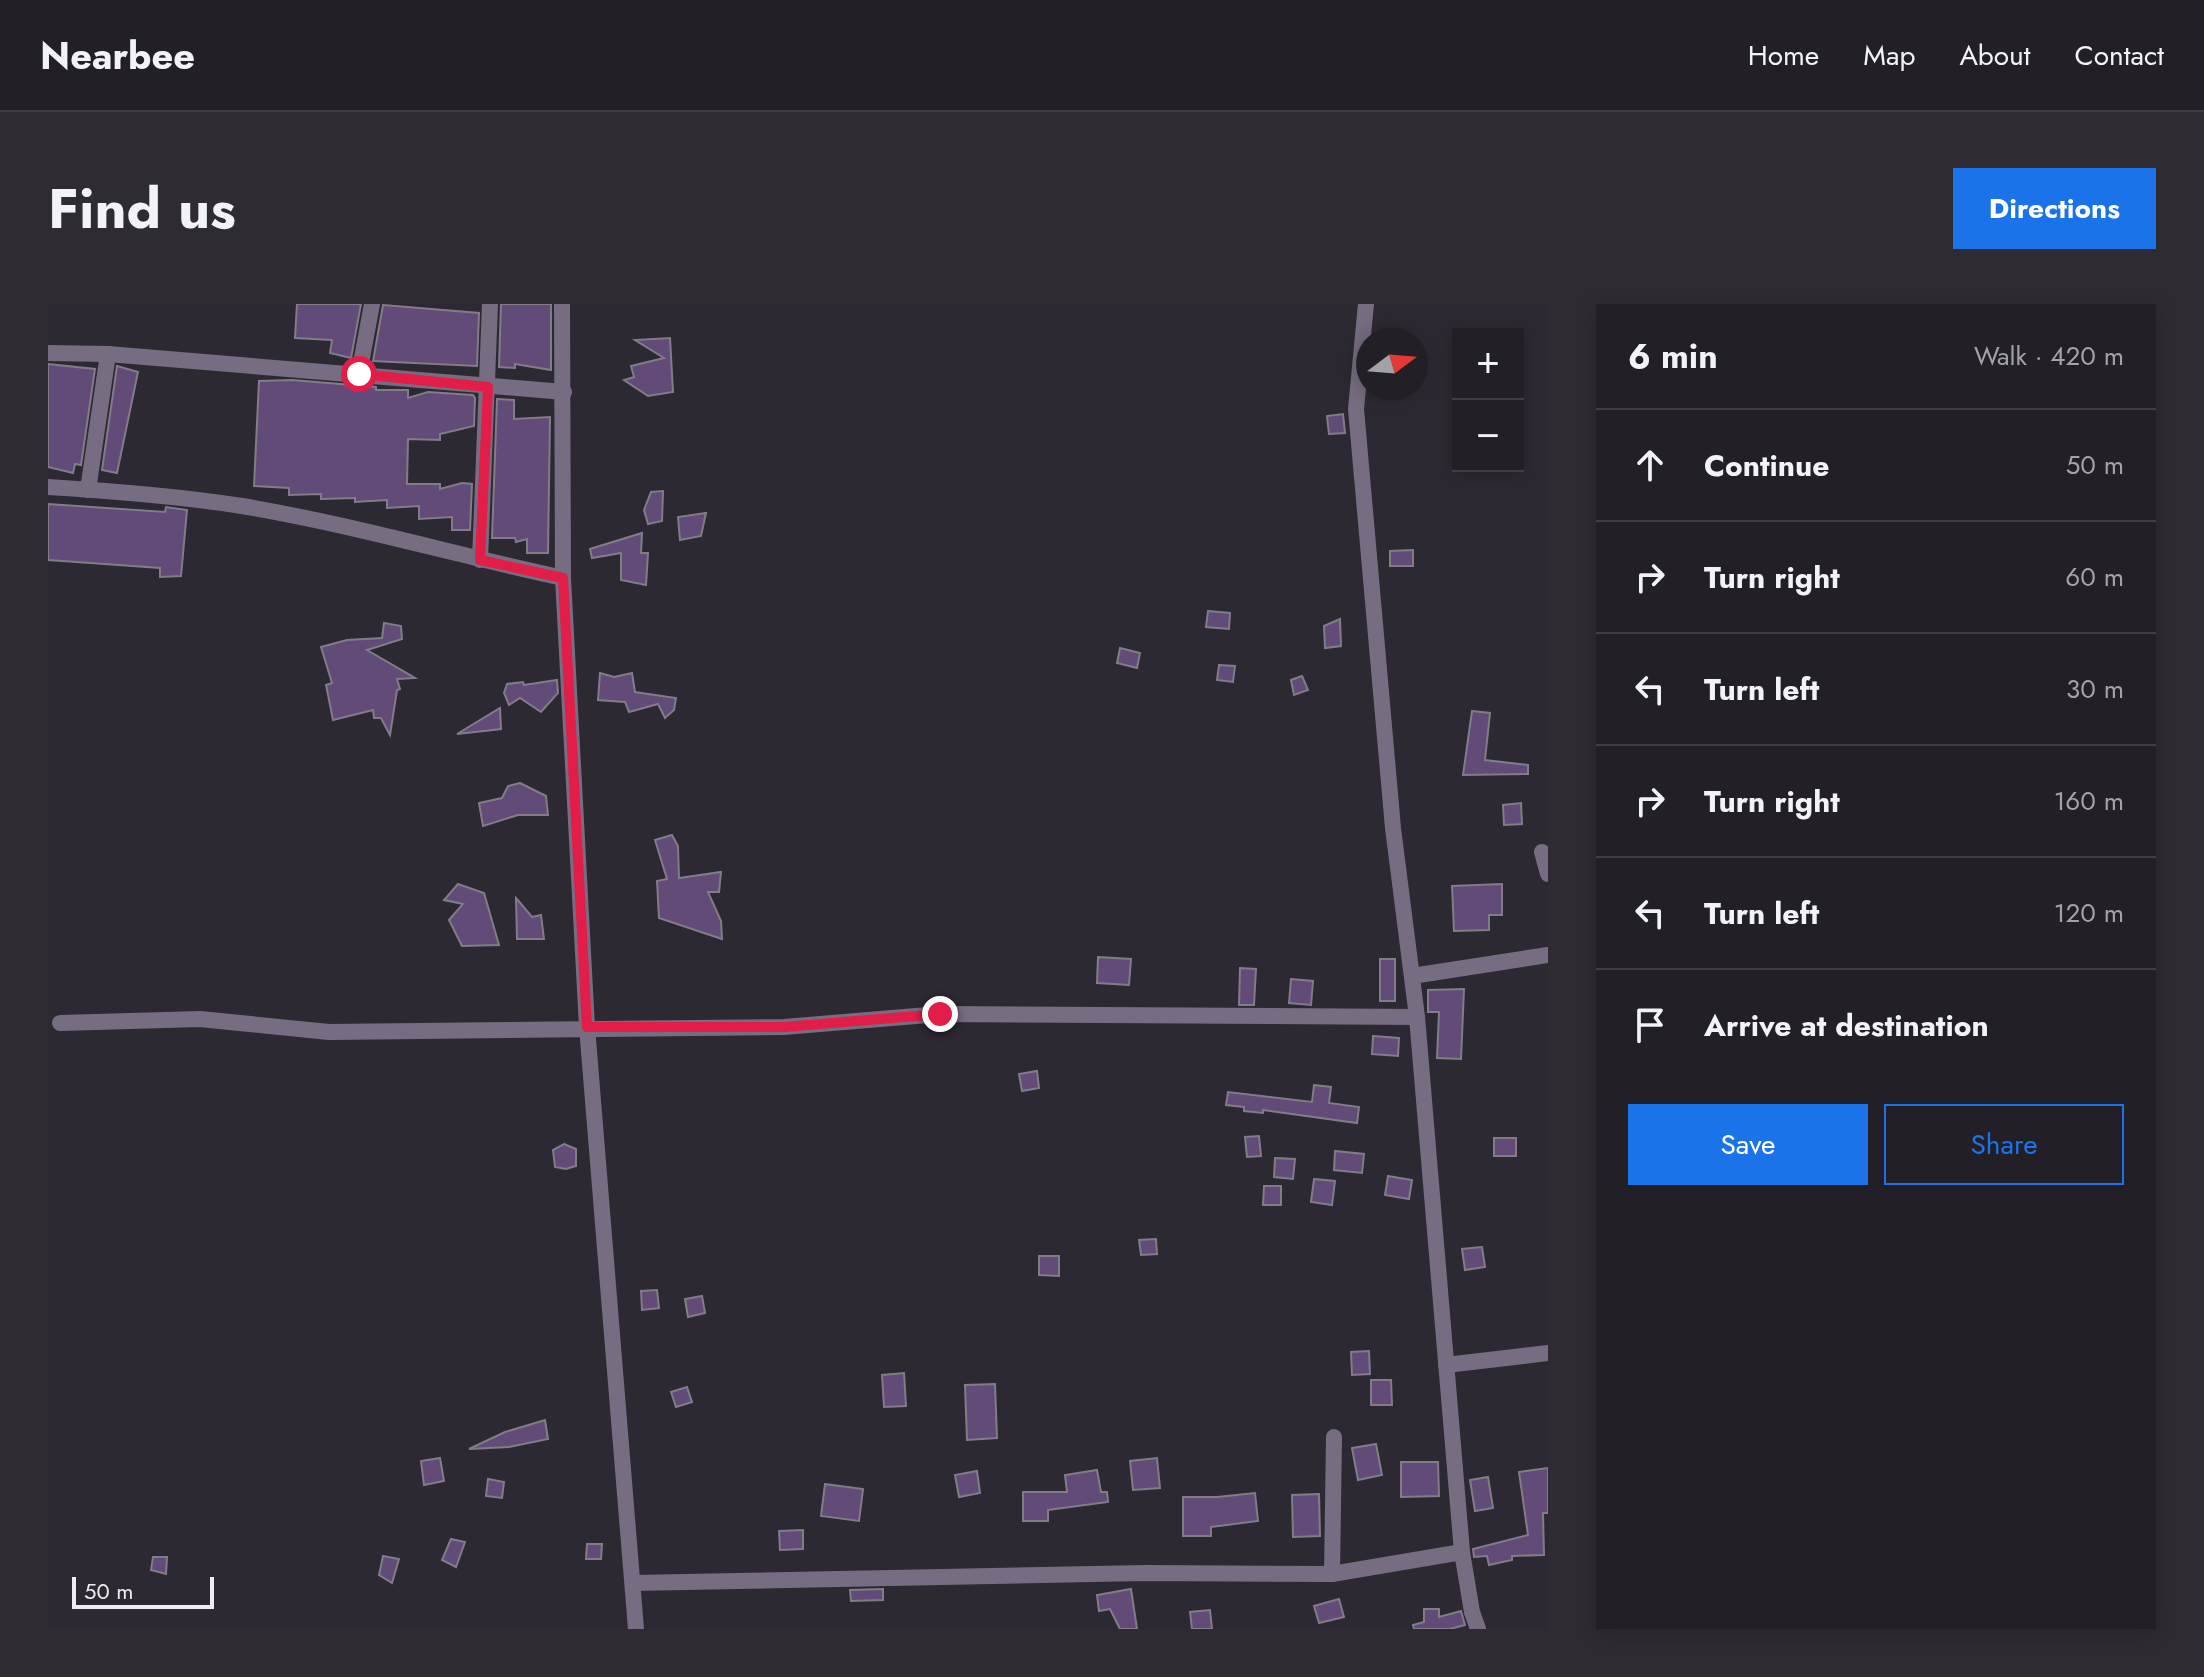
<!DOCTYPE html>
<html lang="en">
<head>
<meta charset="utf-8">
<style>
	:root { --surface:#221f26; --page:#2e2c32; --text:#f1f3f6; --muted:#a2a2a7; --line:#3f3d43; --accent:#1a73e8 }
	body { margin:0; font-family:Jost,sans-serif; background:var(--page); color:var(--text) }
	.controls { position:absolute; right:24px; top:24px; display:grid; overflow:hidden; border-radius:0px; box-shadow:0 4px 20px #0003 }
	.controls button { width:72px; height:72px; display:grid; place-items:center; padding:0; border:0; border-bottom:2px solid var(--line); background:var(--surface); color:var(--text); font:40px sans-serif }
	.compass { position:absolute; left:1308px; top:24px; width:72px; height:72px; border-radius:50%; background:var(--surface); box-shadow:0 4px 20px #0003; rotate:74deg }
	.scale { position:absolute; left:24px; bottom:20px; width:142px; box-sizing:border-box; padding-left:8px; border:4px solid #efecf2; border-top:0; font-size:22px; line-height:28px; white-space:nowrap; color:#efecf2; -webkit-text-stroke:6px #2d2932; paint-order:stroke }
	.stop { position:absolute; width:24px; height:24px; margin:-18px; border:6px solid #e11d48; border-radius:50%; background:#fff }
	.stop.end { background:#e11d48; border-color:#fff; box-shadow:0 2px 8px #0008 }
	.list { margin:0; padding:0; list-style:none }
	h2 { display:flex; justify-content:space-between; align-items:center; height:104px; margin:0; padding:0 32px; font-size:34px }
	h2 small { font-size:26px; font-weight:400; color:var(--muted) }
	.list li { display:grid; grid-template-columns:52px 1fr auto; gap:24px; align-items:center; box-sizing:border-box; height:112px; padding:0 32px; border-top:2px solid var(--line) }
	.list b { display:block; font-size:30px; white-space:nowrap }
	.list em { font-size:26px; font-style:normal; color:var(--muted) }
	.actions { display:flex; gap:16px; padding:24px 32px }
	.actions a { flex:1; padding:18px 0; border:2px solid var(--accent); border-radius:0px; text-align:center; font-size:28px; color:var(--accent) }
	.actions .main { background:var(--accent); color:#fff }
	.icon { flex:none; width:44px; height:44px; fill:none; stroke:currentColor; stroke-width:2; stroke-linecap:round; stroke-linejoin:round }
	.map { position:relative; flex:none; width:1500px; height:1325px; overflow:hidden; border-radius:0px }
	header { display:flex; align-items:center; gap:48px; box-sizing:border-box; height:112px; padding:0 40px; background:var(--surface); border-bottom:2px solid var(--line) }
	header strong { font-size:38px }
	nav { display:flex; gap:44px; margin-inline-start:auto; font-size:28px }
	.intro { display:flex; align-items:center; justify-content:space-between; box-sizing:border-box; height:192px; padding:0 48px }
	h1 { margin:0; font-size:56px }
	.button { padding:20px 36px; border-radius:0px; background:var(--accent); color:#fff; font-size:28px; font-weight:700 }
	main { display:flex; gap:48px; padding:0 48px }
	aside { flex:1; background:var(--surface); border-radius:0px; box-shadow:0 4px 20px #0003 }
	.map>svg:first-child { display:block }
</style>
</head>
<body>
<header>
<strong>Nearbee</strong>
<nav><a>Home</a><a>Map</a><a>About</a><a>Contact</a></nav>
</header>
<div class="intro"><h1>Find us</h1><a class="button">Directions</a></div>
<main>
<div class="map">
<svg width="1500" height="1325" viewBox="0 0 1500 1325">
	<rect width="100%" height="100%" fill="#2d2932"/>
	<g fill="#624b79" stroke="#817c87" stroke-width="2">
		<polygon points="249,0 313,0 303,54 282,49 284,36 247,34"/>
		<polygon points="453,0 503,0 503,66 467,60 467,64 451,63"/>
		<polygon points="335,1 431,9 429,62 325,57"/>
		<polygon points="622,34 625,88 600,92 576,76 586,73 583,62 616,54 587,36"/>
		<polygon points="0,60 47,65 33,161 27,160 25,169 0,163"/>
		<polygon points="69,62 90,68 69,169 54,166"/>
		<polygon points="244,76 328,83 328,86 360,86 360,94 380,88 425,91 427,94 426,122 392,130 392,136 360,135 359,180 392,180 392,185 414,179 424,180 422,226 404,226 404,213 371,215 371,202 339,204 339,196 307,198 307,194 273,195 273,190 241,191 241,184 206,182 211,77"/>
		<polygon points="449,95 466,96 466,115 502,113 500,249 479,249 479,235 468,238 467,234 444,234"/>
		<polygon points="1295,110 1297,129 1281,130 1279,112"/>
		<polygon points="615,187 614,217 600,220 596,206 603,188"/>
		<polygon points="0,200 117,208 118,203 139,206 133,272 112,273 112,264 0,256"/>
		<polygon points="658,209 653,232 632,236 630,213"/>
		<polygon points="594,229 593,249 600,249 598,281 573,276 573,249 544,254 542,245"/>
		<polygon points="1365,246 1365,262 1342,262 1342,247"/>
		<polygon points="1160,307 1182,309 1181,325 1158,323"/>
		<polygon points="1292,315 1293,342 1277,344 1276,322"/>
		<polygon points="336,319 353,322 354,335 319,346 367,374 349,375 352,385 349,386 342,431 333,414 326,414 325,406 285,416 278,381 284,379 273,343 299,336 334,334"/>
		<polygon points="1072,344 1092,349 1089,364 1069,359"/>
		<polygon points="1171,361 1187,362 1185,378 1169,376"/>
		<polygon points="552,369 566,373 584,369 587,388 628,394 626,406 617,414 610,400 581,408 577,398 550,396"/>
		<polygon points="1254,372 1260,386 1246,391 1243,376"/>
		<polygon points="509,376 510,389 493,408 472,394 461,401 456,389 459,380 475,378 476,381"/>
		<polygon points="452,404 453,425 409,430"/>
		<polygon points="1424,407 1442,409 1437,456 1480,461 1480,470 1415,471"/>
		<polygon points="472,479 498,492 500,511 470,511 435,522 431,499 454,494 460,482"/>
		<polygon points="1473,499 1474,520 1456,521 1455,501"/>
		<polygon points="624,531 630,542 631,574 673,568 671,588 660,588 673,617 674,635 611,614 609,577 619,575 607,536"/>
		<polygon points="410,580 436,589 451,641 414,642 401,616 415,600 396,596"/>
		<polygon points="1454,580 1454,611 1441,611 1441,626 1406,627 1404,582"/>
		<polygon points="468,594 484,613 493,611 496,635 469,635"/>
		<polygon points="1050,653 1083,655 1081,681 1049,679"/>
		<rect x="1332" y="655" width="15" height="42"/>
		<polygon points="1192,664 1208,665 1206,701 1191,701"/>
		<polygon points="1243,675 1265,677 1263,701 1241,699"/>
		<polygon points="1416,685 1413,755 1389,754 1391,708 1380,708 1380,686"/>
		<polygon points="1325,732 1351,734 1350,752 1324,750"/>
		<polygon points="989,767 991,784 974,787 971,770"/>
		<polygon points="1266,781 1283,783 1281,799 1311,803 1309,819 1215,806 1215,809 1196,807 1196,803 1178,801 1180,788 1264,798"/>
		<polygon points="1211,832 1213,852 1199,853 1197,833"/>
		<rect x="1446" y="834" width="22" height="18"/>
		<polygon points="516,840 528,845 528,862 518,865 507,863 505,846"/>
		<polygon points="1287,847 1316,850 1314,869 1286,866"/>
		<polygon points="1227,854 1247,855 1245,875 1226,873"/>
		<polygon points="1340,872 1364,876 1361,895 1337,891"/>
		<polygon points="1266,875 1287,877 1284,901 1263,898"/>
		<polygon points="1216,882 1233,882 1233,901 1215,901"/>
		<polygon points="1108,935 1109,950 1093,951 1091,936"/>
		<polygon points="1434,943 1437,963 1417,966 1414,945"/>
		<polygon points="991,952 1011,952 1011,972 991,971"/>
		<polygon points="609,986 611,1004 594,1006 593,987"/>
		<polygon points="654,992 657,1009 640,1013 637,995"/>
		<polygon points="1321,1047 1322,1070 1304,1071 1303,1048"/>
		<polygon points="856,1069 858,1102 836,1103 834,1071"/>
		<polygon points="1323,1076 1343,1076 1344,1101 1323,1101"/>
		<polygon points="947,1080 949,1134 919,1136 917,1081"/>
		<polygon points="639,1083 644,1098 628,1103 623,1088"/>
		<polygon points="497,1116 500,1135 461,1143 421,1145 457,1128"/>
		<polygon points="1328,1140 1334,1171 1310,1176 1304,1144"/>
		<polygon points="392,1154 396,1177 376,1181 373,1157"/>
		<polygon points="1109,1154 1112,1184 1085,1186 1082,1157"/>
		<polygon points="1353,1158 1390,1158 1391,1192 1353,1193"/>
		<polygon points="1500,1164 1500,1209 1495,1209 1496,1251 1464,1252 1464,1256 1441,1261 1439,1252 1426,1253 1425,1245 1480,1231 1471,1168"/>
		<polygon points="1049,1166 1053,1188 1059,1188 1060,1198 1000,1206 1000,1217 975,1217 975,1188 1019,1188 1017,1171"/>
		<polygon points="929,1167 932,1189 911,1193 907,1171"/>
		<polygon points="1440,1173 1445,1204 1427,1207 1422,1176"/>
		<polygon points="440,1175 456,1178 454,1194 438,1192"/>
		<polygon points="777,1180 815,1185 811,1217 773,1212"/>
		<polygon points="1207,1189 1210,1217 1163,1223 1163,1232 1135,1232 1135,1193 1169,1193"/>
		<polygon points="1271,1190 1272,1232 1245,1233 1244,1191"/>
		<polygon points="755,1226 755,1245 732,1246 731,1227"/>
		<polygon points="403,1235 417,1238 408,1263 394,1256"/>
		<polygon points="539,1240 554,1240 553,1255 538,1255"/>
		<polygon points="335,1252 351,1255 344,1279 331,1271"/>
		<polygon points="105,1253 119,1253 118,1270 103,1266"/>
		<polygon points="835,1285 835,1296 803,1297 802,1286"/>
		<polygon points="1083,1285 1089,1325 1072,1325 1062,1305 1051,1307 1049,1291"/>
		<polygon points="1291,1295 1296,1313 1271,1319 1266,1302"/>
		<polygon points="1376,1305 1391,1305 1391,1313 1413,1307 1417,1321 1402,1325 1366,1325 1365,1321 1376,1318"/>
		<polygon points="1162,1306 1164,1325 1144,1325 1142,1308"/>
	</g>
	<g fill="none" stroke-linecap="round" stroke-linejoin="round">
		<g stroke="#776d82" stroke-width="16">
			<polyline points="514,0 515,274 539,723 588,1325"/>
			<polyline points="1318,0 1308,105 1345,524 1369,713 1414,1248 1424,1308 1430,1325"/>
			<polyline points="0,49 60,50 516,88"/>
			<polyline points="311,70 324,0"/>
			<path d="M0 183C65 187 130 192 194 202 302 220 408 251 515 274"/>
			<polyline points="40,186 60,50"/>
			<polyline points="432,256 442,0"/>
			<polyline points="1494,548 1500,570"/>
			<polyline points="1364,672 1500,651"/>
			<polyline points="12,719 152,715 281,728 736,723 892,710 1369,713"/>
			<polyline points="1398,1061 1500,1049"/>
			<polyline points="1284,1270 1286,1133"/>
			<polyline points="585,1279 1098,1269 1284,1270 1414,1248"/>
		</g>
	</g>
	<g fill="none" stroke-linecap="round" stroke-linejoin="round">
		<polyline stroke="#e11d48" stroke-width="10" points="311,70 440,83 432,256 515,274 539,723 736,723 892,710"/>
	</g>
</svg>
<div class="controls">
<button>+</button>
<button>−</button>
</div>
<svg class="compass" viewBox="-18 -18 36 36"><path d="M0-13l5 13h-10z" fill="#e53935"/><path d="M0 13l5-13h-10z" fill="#a2a2a7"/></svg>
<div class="scale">50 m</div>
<div class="stop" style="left:311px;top:70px"></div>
<div class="stop end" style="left:892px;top:710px"></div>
</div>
<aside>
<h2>6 min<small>Walk · 420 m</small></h2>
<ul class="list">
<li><svg class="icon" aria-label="ahead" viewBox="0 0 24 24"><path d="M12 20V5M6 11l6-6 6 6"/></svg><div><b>Continue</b></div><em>50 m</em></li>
<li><svg class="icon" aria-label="right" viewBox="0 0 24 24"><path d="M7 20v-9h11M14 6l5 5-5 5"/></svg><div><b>Turn right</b></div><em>60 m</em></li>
<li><svg class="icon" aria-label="left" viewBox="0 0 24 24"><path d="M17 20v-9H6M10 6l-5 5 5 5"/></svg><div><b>Turn left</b></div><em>30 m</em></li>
<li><svg class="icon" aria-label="right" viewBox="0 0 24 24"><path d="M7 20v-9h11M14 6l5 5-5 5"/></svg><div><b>Turn right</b></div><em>160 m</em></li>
<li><svg class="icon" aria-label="left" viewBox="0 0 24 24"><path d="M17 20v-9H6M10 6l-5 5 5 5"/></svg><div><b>Turn left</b></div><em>120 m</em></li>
<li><svg class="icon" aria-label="arrive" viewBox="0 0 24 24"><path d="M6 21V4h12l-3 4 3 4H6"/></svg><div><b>Arrive at destination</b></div></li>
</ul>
<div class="actions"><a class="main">Save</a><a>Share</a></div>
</aside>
</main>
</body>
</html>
